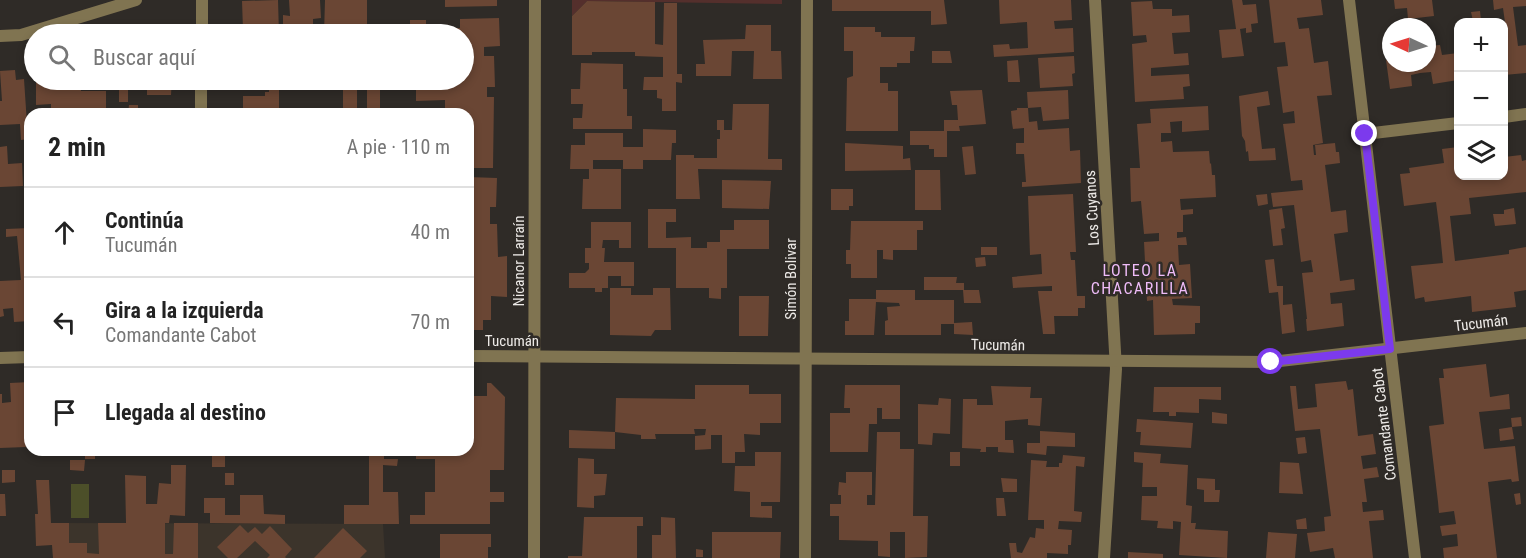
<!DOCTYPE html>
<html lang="es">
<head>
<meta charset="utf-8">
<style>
	:root { --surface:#fff; --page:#f2f2f2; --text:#222; --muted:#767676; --line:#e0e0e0 }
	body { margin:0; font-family:"Roboto Condensed",sans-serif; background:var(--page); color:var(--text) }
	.controls { position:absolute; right:18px; top:18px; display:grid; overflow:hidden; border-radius:12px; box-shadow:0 3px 9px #0003 }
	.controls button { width:54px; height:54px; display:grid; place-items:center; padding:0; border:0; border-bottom:2px solid var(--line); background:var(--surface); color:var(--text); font:30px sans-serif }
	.compass { position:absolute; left:1382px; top:18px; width:54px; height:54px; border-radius:50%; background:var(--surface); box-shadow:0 3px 9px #0003; rotate:274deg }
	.stop { position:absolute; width:18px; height:18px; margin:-14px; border:4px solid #7c3aed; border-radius:50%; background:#fff }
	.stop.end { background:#7c3aed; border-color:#fff; box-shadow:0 2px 6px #0008 }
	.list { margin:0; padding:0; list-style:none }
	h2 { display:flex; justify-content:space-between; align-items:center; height:78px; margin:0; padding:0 24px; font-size:26px }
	h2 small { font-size:20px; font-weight:400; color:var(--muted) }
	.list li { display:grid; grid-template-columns:39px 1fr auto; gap:18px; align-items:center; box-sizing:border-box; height:90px; padding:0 24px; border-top:2px solid var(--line) }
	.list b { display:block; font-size:22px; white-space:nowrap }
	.list p { margin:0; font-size:20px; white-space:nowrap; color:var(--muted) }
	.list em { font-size:20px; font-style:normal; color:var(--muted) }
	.icon { flex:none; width:33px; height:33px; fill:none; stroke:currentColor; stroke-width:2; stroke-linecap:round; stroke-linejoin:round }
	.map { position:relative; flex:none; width:1526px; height:558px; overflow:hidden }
	.search { position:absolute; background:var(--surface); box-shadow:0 3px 9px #0003; left:24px; top:24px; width:450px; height:66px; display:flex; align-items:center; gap:15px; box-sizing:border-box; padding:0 21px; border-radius:33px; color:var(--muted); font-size:22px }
	.panel { position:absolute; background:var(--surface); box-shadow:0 3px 9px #0003; left:24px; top:108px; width:450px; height:348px; border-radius:18px }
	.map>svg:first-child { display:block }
</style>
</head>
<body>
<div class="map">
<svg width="1526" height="558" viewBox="0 0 1526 558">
	<rect width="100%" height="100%" fill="#2f2b27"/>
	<polygon fill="#3c342b" points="51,523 383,524 385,558 53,558"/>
	<polygon fill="#542f2c" points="572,0 782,0 782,4 587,1 572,16"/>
	<rect fill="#4c4f29" x="71" y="484" width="18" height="34"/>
	<g fill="#6a4634">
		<polygon points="278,0 279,34 256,34 256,33 229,34 229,31 243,30 242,1"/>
		<polygon points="289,0 320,0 321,18 313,19 313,34 292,34 292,25 283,26 283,15 290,16"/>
		<polygon points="325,0 367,0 367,33 324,34"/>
		<polygon points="445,0 497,0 497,6 445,7"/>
		<polygon points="832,0 944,0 947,24 931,25 931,11 832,11"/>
		<polygon points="999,0 1071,0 1072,20 1054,21 1055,29 1073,28 1074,52 994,57 993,45 1009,44 1010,49 1028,48 1027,22 1000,24"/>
		<polygon points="1232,0 1242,0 1243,5 1256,4 1258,23 1251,24 1252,32 1246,33 1246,28 1240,29 1244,56 1222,58 1219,30 1236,29"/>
		<polygon points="1269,0 1321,0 1323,15 1297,18 1299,29 1309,28 1314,63 1328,61 1332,95 1317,96 1323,143 1313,145 1314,155 1316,155 1315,145 1335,143 1336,152 1339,152 1340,163 1325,165 1331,212 1346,210 1348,232 1334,234 1340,281 1354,279 1355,290 1330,293 1331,304 1342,303 1344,326 1307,331 1306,319 1307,319 1302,273 1313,272 1311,260 1301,262 1294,205 1273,207 1271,193 1303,190 1302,180 1291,181 1283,124 1295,123 1294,111 1283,113 1277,67 1288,66 1285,42 1274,43"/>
		<polygon points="1394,0 1432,0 1434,16 1408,19 1407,8 1395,9"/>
		<polygon points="1493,0 1526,0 1526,6 1513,7 1518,46 1526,45 1526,73 1504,75 1504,37 1507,37 1503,8 1494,10"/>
		<polygon points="587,1 655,2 655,44 663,45 664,3 677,3 677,74 682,74 682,83 676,82 676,111 662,111 662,99 657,98 657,90 643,90 644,77 663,77 663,57 635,56 635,52 592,52 592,55 572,55 572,16"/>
		<polygon points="1152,1 1153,9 1172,9 1172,16 1189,15 1190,32 1172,33 1174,54 1188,53 1189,65 1151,68 1151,76 1189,74 1190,86 1183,87 1184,99 1135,102 1132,44 1147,42 1146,35 1133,36 1131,2"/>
		<polygon points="1480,11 1481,20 1473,21 1471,12"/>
		<polygon points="499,18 500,46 484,47 484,56 494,56 495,87 487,87 487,97 494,97 493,168 470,168 471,136 468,136 468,114 445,114 445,100 416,101 416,87 445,87 445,80 464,80 464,34 443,34 443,28 460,28 460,19"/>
		<rect x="410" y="20" width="16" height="14"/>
		<polygon points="746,25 771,25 771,51 781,51 782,79 753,79 754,51 732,51 731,76 696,76 696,64 705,64 703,40 745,39"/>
		<polygon points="844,27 875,27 875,32 881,32 881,37 915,37 914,51 910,51 910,63 897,63 897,67 880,67 880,83 888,83 888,91 898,91 898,131 846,131 847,78 853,76 853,51 844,51"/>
		<polygon points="1440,45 1442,55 1458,53 1458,80 1433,84 1431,72 1420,73 1411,75 1412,86 1390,89 1386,60 1391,60 1391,63 1427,63 1427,46"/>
		<polygon points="932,51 950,51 952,63 932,63"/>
		<polygon points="1074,56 1075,73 1072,74 1073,86 1040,88 1038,58"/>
		<polygon points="1018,60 1020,82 1008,82 1007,61"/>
		<polygon points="581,63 623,64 623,89 627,89 627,116 632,116 632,129 573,129 573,118 582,118 583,104 571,104 571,89 580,89"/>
		<polygon points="15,70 16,80 24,79 28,139 21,140 20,124 0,125 0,101 2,101 0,71"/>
		<polygon points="36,80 81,81 81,91 106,91 106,114 51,114 51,104 36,105"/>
		<polygon points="105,80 128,80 128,102 119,102 119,89 105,89"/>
		<polygon points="147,80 172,80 171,95 147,95"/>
		<polygon points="269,83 279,83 279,114 243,114 243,96 265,96 265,92 269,92"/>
		<rect x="367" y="87" width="13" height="27"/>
		<polygon points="343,89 357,90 357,108 343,108"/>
		<polygon points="982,90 986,124 959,126 960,131 947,131 947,157 934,157 934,149 929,149 929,145 910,145 910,131 944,131 944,120 958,120 957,105 952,105 950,91"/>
		<polygon points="1068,90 1069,119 1043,121 1041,107 1028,108 1027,92"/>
		<polygon points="1268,91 1270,105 1257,107 1262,149 1275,148 1276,160 1249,161 1248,151 1246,152 1245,141 1242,136 1239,96"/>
		<polygon points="733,104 769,104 768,159 782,159 782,170 698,169 700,199 676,199 676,155 694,155 694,158 717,158 717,139 720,139 720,130 717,130 717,120 724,120 724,130 732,130"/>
		<polygon points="129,105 138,105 138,114 128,114"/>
		<polygon points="1208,106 1209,130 1182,132 1182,121 1170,122 1171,133 1161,133 1161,142 1172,141 1173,152 1209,151 1210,164 1211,163 1212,175 1215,175 1216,197 1180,199 1181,210 1193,209 1193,214 1183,215 1183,232 1177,232 1177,238 1186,237 1187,245 1178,245 1179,265 1190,264 1192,298 1172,299 1173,305 1200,306 1200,323 1195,323 1195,334 1154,335 1153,300 1147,301 1144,242 1159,241 1159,233 1144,234 1141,201 1131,202 1130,168 1140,168 1137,124 1151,123 1150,109"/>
		<polygon points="1017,108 1028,108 1029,122 1037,121 1038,130 1069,128 1070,151 1080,150 1081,183 1022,187 1022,182 1026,182 1024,154 1016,154 1016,143 1024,143 1024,128 1013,129 1012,123 1011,111 1017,110"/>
		<polygon points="643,129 676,130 676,143 672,143 671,160 643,160 643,169 623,169 623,160 593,160 593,169 621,169 621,209 582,209 583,179 589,179 589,169 570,169 571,145 585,145 585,133 623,133 623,147 643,147"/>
		<polygon points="845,143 903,146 903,159 910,158 911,170 845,171"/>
		<polygon points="7,146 8,164 22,163 23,186 0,187 0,147"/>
		<polygon points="973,146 976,174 965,175 962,147"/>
		<polygon points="1458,147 1458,176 1504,176 1504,157 1521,155 1522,161 1526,160 1526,192 1469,198 1471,214 1450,216 1455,261 1509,254 1509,250 1526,247 1526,290 1514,292 1516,307 1472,312 1471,296 1425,302 1424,297 1415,299 1411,266 1443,263 1440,233 1436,202 1404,206 1400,174 1410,173 1409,168 1444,163 1442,149"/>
		<polygon points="915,170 940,170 941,210 915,210"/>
		<polygon points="468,177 497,178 496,207 490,207 490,224 497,224 498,257 507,256 507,297 491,296 491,320 483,320 483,330 468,330"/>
		<polygon points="722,180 771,181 769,209 722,208"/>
		<polygon points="831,189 853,189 853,206 849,206 849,210 831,210"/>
		<polygon points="1073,194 1076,252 1070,252 1071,260 1075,260 1077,296 1085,296 1085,308 1078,308 1078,316 1054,316 1055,334 1043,334 1038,291 1052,291 1052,286 1013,288 1012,277 1042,274 1041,254 1030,255 1028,196"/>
		<polygon points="1267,194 1268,204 1258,206 1256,195"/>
		<polygon points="1282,208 1285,228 1281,229 1283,245 1273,246 1269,210"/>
		<polygon points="1514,208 1516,224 1495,226 1493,214 1504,214 1504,210"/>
		<polygon points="648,209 676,209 676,222 666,222 666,238 691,237 691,248 707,248 707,242 720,242 720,230 734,230 734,220 769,220 769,249 727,249 727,288 721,288 721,299 709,298 709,288 676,288 676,248 648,248"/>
		<polygon points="851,221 923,221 923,230 917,230 917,250 893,250 893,260 883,259 883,250 877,250 877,278 851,278 851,264 846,264 846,250 850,250"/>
		<polygon points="591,222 631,222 631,248 619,248 619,240 603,240 602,248 605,248 604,262 634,262 634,286 621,286 621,276 608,276 608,288 602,288 602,292 595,292 595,288 569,288 569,273 585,273 589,269 589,263 585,263 585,248 591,248"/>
		<polygon points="30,228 30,321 14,322 13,308 3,309 4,316 0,317 0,281 21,280 17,236 6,237 6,229"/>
		<rect x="981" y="247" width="16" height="8"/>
		<polygon points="985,257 986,266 976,267 975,258"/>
		<polygon points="1274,259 1277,286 1283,286 1283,305 1292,304 1295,332 1282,334 1278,292 1269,293 1265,260"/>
		<polygon points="924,277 957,277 956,283 964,283 964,290 924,290"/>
		<polygon points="610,288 631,288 631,295 653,295 653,288 670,288 671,330 655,330 651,336 610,335"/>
		<polygon points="876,290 915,290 915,300 954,300 954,323 972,322 973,335 954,334 954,324 941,324 941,335 885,335 885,321 888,320 887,307 900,306 899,303 876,302 874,335 845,335 845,321 849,321 849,299 876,299"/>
		<polygon points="963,290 979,290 981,303 964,303"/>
		<polygon points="739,296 769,296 768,336 739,336"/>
		<polygon points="1486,364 1490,397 1509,394 1510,409 1479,412 1484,449 1515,446 1519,481 1512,482 1511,479 1488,482 1497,558 1444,558 1443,548 1458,546 1457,534 1442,536 1440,526 1456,524 1454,511 1439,513 1438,502 1429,426 1444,424 1439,378 1444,378 1443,369"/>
		<polygon points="1346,381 1348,390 1353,389 1358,436 1373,434 1376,454 1361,456 1363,469 1377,467 1379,477 1364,479 1367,502 1362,502 1363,512 1383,510 1384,520 1369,521 1373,558 1335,558 1333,548 1310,552 1307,533 1325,531 1324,517 1331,516 1320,429 1295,431 1290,386 1296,386 1298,409 1317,407 1315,384"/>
		<polygon points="30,382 30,434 25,434 26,447 0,448 0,394 2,394 2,403 11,402 10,383"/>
		<polygon points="487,383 491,383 505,397 504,470 490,470 490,492 504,492 504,502 490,502 490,524 410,524 410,515 425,515 425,492 435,492 435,459 416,459 416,450 468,450 468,396 487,396"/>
		<polygon points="695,385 749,385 749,394 781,394 781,423 760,423 760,435 744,434 745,452 735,452 735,463 722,463 722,435 711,435 711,449 695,450 695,436 705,435 706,429 694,429 695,434 655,434 656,439 641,439 641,435 615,432 616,398 695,399"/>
		<polygon points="845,385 900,385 900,419 882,419 882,408 877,408 877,424 869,424 868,452 830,452 830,413 850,413 850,408 844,408"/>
		<polygon points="991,386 1031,387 1030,398 1042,398 1040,426 1028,425 1028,419 1005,421 1005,440 1013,440 1014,453 998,452 998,447 986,447 986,452 980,452 981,449 962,448 963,399 977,399 977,405 993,405"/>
		<polygon points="1154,387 1221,387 1221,400 1199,399 1199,413 1176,412 1176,416 1169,416 1169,412 1153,412"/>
		<polygon points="939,398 951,399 950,434 933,433 932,445 918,444 918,404 938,405"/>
		<polygon points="1212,412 1227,414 1227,424 1212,423"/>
		<polygon points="1521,417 1522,426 1512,427 1511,418"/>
		<polygon points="1137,419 1193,423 1191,448 1140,445 1141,432 1136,432"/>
		<polygon points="1512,427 1514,439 1500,441 1499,429"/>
		<polygon points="569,430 615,432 615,449 569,448"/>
		<polygon points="1040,431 1075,433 1075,447 1047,446 1046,455 1027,453 1027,443 1040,443"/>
		<polygon points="877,432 900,432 900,449 914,449 913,516 928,516 927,557 905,558 905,532 890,532 890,557 878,556 878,541 839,540 839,516 830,516 830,504 841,504 841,495 838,495 839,482 846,483 846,472 872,472 872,495 867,495 867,505 875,505"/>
		<polygon points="1305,437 1307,453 1298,454 1296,438"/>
		<rect x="85" y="450" width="10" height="9"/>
		<rect x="212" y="450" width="13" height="17"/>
		<polygon points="276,450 304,450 304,456 275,456"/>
		<polygon points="369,450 384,450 384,459 398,459 397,466 383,465 383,492 398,492 399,524 344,524 344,505 369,505"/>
		<polygon points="755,452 781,452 780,502 761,502 761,506 772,506 772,518 750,517 750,492 734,491 735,466 755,466"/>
		<rect x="950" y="452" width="10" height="14"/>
		<polygon points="1134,452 1161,454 1160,463 1188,465 1186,505 1192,506 1191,523 1196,523 1195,529 1228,531 1227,558 1179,555 1181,522 1173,521 1173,529 1157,528 1158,521 1141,520 1142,496 1157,496 1157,487 1142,487 1143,463 1134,462"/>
		<polygon points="1063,455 1085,457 1084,467 1076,466 1075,489 1074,511 1082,512 1081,522 1059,521 1058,529 1072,530 1071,545 1068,545 1068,554 1047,553 1047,558 1011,558 1009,543 1016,543 1017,552 1022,553 1030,537 1035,538 1036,528 1044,529 1044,520 1028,520 1031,460 1047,461 1046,467 1059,467 1059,463 1062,463"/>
		<polygon points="578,458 594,459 594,474 607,474 605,495 594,496 594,508 577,507"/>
		<polygon points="70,460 85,460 84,471 70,470"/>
		<polygon points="1280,462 1299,463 1303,494 1279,493"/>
		<polygon points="171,465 186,465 185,516 170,515 169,523 165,523 165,554 173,554 174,523 198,523 198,558 53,558 52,545 36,546 35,514 38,514 36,480 49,480 51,523 69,523 69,543 87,543 87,553 99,554 98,523 126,523 125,475 146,476 146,504 157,504 159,483 171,484"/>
		<polygon points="2,470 15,470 15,482 2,483"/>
		<rect x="225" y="473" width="9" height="12"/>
		<polygon points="1001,478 1017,479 1017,492 1003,492"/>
		<polygon points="1197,478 1215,479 1215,490 1220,490 1219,502 1204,502 1204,490 1197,489"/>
		<polygon points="1520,493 1521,504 1516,505 1514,494"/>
		<polygon points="0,494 5,494 6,516 0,516"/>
		<polygon points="240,495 263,495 264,514 285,515 285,524 210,523 210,513 204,513 204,498 225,498 225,515 240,515"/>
		<polygon points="996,498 1004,498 1006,516 997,516"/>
		<polygon points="584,517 643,517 643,526 637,526 637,558 568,558 568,556 582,556"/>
		<polygon points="661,517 675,518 676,558 652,558 652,535 661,535"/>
		<polygon points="1306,518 1307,529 1297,529 1296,520"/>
		<polygon points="240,525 248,533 255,527 262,534 270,526 292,549 285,557 286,558 267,558 270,555 255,541 237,558 228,558 217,547"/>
		<polygon points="343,528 367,551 360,558 314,558"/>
		<polygon points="712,532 781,532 780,558 712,558"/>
		<polygon points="1268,532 1297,534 1295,558 1266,558"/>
		<polygon points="440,534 491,534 491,547 488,547 488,558 440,558"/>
		<polygon points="696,549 703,550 703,557 696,557"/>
		<polygon points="1128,552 1163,554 1163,558 1128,558"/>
	</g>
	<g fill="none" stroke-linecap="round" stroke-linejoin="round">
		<g stroke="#807451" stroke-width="12">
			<polyline points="1095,0 1116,369 1104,558"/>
			<polyline points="1349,0 1415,558"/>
			<polyline points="202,34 202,0"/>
			<polyline points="0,36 21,35 136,0"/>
			<polyline points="201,114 201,80"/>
			<polyline points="1504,117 1526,114"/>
			<polyline points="1365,134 1458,123"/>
			<polyline points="468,356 1271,362 1526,333"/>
			<polyline points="0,358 30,357"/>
			<polyline points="534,558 535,0"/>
			<polyline points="805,558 807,0"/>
		</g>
	</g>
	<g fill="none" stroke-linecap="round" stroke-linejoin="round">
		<polyline stroke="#7c3aed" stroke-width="8" points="1271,362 1390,349 1365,134"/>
	</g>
	<g text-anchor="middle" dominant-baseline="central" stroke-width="5" stroke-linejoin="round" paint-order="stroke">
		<g font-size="15" fill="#ece9e6" stroke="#2f2b27">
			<text transform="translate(1092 208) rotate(-93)">Los Cuyanos</text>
			<text transform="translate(519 261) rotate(-90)">Nicanor Larraín</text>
			<text transform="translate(791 279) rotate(-90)">Simón Bolivar</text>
			<text transform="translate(1481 323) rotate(-7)">Tucumán</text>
			<text x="512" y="341">Tucumán</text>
			<text transform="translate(998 345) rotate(1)">Tucumán</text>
			<text transform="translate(1384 424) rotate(-97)">Comandante Cabot</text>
		</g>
		<g font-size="16" letter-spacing="1.5" fill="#efbcf9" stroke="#2f2b27">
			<text x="1140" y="270">LOTEO LA<tspan x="1140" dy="18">CHACARILLA</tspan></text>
		</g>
	</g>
</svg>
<div class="controls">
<button>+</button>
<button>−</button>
<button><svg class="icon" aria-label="layers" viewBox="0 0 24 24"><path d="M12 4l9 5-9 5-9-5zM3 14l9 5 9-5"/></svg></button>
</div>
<svg class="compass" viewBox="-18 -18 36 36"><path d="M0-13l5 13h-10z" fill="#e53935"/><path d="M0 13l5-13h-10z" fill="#767676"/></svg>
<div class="stop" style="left:1271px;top:362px"></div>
<div class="stop end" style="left:1365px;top:134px"></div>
<div class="search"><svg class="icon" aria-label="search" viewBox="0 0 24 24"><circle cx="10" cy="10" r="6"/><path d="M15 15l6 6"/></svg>Buscar aquí</div>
<section class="panel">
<h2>2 min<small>A pie · 110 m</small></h2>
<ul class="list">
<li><svg class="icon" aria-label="ahead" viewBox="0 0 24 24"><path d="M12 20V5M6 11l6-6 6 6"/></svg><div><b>Continúa</b><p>Tucumán</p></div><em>40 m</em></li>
<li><svg class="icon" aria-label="left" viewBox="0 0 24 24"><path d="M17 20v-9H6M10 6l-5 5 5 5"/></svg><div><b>Gira a la izquierda</b><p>Comandante Cabot</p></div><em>70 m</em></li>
<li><svg class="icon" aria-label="arrive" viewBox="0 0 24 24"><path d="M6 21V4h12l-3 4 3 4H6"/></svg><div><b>Llegada al destino</b></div></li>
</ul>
</section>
</div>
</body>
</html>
